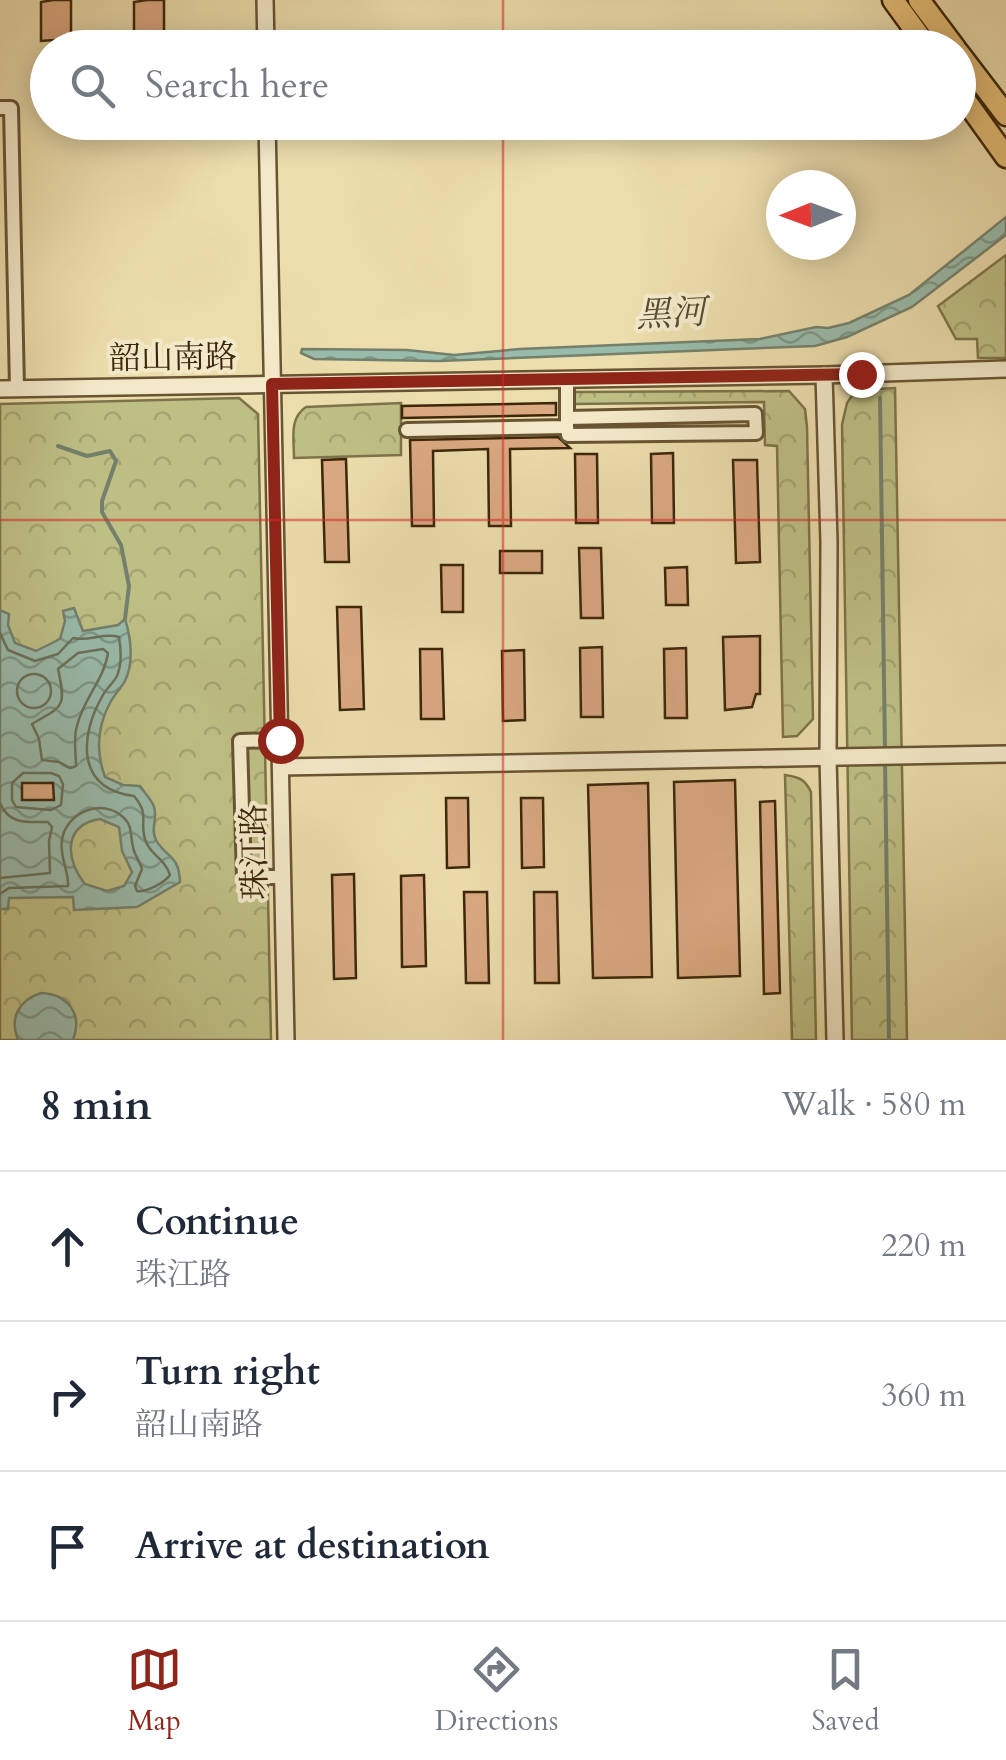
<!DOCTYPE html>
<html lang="en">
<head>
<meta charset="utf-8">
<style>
	:root { --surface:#fff; --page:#f6f6f7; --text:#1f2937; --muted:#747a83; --line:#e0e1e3; --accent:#8f2418 }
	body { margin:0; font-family:Cardo,"Noto Serif SC",serif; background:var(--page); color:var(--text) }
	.compass { position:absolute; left:766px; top:170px; width:90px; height:90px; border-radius:50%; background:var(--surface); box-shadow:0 5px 25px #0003; rotate:269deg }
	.stop { position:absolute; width:30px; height:30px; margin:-22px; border:8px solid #8f2418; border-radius:50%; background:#fff }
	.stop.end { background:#8f2418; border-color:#fff; box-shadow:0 2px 10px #0008 }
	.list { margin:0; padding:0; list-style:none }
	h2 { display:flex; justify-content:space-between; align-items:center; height:130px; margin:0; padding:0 40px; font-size:42px }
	h2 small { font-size:32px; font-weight:400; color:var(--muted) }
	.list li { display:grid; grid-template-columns:65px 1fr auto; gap:30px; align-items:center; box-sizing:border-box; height:150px; padding:0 40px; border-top:2px solid var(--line) }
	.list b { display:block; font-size:38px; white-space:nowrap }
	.list p { margin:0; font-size:32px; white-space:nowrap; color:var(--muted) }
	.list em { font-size:32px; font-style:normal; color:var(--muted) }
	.icon { flex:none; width:55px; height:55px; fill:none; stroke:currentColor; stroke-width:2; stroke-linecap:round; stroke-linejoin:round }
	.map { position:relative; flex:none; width:1006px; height:1040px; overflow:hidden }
	.search { position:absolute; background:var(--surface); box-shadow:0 5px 25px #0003; left:30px; right:30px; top:30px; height:110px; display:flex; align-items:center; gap:25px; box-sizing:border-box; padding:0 35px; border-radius:55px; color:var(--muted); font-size:38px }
	.sheet { height:580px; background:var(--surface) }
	nav { display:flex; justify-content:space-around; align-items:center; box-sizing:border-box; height:140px; border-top:2px solid var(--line); background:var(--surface); font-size:28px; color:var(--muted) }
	nav a { display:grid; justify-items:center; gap:5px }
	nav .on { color:var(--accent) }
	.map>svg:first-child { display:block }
</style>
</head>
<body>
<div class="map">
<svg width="1006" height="1040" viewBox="0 0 1006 1040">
	<defs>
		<pattern id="park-crowns" width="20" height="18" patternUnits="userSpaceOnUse" patternTransform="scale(2.5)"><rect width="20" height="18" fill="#bebf85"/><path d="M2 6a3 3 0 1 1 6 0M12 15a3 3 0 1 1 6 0" fill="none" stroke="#a4a472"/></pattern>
		<pattern id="water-waves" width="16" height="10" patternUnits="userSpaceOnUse" patternTransform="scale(2.5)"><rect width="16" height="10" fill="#99bbab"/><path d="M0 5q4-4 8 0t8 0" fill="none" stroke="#7e9889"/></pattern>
	</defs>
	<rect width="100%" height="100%" fill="#ecddac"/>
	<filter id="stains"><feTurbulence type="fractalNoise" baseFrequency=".002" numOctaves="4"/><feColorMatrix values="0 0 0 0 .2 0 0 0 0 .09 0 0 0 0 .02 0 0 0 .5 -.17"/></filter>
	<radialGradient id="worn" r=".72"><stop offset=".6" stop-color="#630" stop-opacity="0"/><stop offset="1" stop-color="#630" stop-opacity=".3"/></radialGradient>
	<g fill="url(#park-crowns)" stroke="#7d7348" stroke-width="2.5">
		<polygon points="1006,255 1006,358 978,358 977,339 956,339 938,306"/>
		<polygon points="895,388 907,1040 852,1040 842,425 847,403 856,390"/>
		<polygon points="789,391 805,409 807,427 813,719 797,736 783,737 777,446 765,445 764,402 573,404 573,392"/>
		<polygon points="239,398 258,414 271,1040 0,1040 0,404"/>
		<path d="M401 403V455L294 458C294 439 289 418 306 407Z"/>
		<path d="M785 775C799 777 805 779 811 792L816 1040H792Z"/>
	</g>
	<g fill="url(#water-waves)" stroke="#74806b" stroke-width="2.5" fill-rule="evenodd">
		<polygon points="1006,217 1006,235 912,307 847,337 815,346 439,361 314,359 301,353 302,349 407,350 454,355 520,349 760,339 816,327 828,328 849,323 909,295"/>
		<path d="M74 608 83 631 118 625 125 619C131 638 134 663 125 681 121 688 115 694 111 701 97 726 95 750 105 777L123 785 140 786C144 792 152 800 154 807 158 818 150 829 156 840 166 858 179 854 180 882L137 907 74 910 73 897 9 898 8 909H0V610L9 614 8 625 15 643 36 651 60 639 65 621 63 611ZM100 819 119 827 122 851 132 872 124 886 107 891 85 884C65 859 63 825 100 819Z"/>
		<path d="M41 993C68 994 83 1014 73 1040H18C9 1018 19 1000 41 993Z"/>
	</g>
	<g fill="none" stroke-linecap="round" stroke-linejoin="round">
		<g stroke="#6a715a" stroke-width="2.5">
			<path d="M0 633 8 650 35 661 58 654 73 638C89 642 104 632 119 637 121 649 122 664 117 676 114 682 107 688 103 695 79 736 76 789 134 796 151 816 138 822 146 842 152 856 165 859 170 875 165 882 146 893 137 891L135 886 142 869C140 862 134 854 133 847 130 837 133 826 124 818 103 797 66 812 62 840 59 856 69 871 68 886L9 888 0 894"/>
			<path d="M103 649 108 653C104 680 83 699 77 726 73 738 76 753 76 766L70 768 59 762 42 760 39 739 32 724C62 706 67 709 58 669L78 653Z"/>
			<circle cx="34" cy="691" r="17"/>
			<polygon points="23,773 51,773 59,776 63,784 61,805 51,810 16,807 12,800 12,783"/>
			<path d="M0 803C9 825 27 822 48 822L52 827 49 841 50 873 0 878"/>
		</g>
		<g stroke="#74806b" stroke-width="4">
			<polyline points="880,398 885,750"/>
			<polyline points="58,446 87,456 110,451 116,461 102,501 102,512 121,545 129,586 125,619"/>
			<polyline points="885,760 889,1040"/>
		</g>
	</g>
	<g fill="#daa982" stroke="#3c270a" stroke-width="2.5">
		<polygon points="53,0 71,0 71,48 54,48 54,40 41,41 41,2"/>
		<polygon points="147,0 164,0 164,48 147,48 147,40 134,40 134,2"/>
		<polygon points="556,403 556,415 402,418 402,406"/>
		<polygon points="558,437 570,448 510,449 511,526 489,526 488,449 433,451 434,526 412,526 410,440"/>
		<polygon points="673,453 674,523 652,523 651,454"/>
		<polygon points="575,454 597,454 598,523 576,523"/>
		<polygon points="346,459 349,562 325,562 322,460"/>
		<polygon points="733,460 757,460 760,562 736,563"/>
		<polygon points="579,548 601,548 603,618 581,618"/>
		<rect x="500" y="551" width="42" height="22"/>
		<polygon points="441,565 463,565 463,612 442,612"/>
		<polygon points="687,567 688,605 666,605 665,568"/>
		<polygon points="337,607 361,607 364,709 340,710"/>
		<polygon points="760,636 760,694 756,694 752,707 725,710 723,637"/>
		<polygon points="602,647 603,717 581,717 580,648"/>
		<polygon points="686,648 687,718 665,718 664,649"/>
		<polygon points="420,649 442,649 444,719 421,719"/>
		<polygon points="524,650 525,720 503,721 502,651"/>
		<polygon points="735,780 740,976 678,978 674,782"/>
		<polygon points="22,783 53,783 54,800 22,800"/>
		<polygon points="648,783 652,977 593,978 588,785"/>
		<polygon points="446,798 468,798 469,867 447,868"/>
		<polygon points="521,798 543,798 544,867 522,868"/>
		<polygon points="775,801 780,993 764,994 760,802"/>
		<polygon points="354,874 356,978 334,979 332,875"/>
		<polygon points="424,875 426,966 402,967 401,876"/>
		<polygon points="464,892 487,892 489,983 466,983"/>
		<polygon points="534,892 557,892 559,983 535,983"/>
	</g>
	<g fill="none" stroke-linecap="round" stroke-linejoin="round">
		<defs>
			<g id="minor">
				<polyline points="0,108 11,108 17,388"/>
				<polyline points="567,418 755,414 756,433 568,435 567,427"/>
				<polyline points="407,430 567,427 567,380"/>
				<polyline points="280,740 240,741 244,877 283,877"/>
			</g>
			<g id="tertiary">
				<polyline points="265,0 266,48"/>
				<polyline points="267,122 286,1040"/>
				<polyline points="824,375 829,542 828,757 835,1040"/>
				<polyline points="0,389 824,375 1006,369"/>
				<polyline points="281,767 1006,754"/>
			</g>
			<g id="primary">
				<polyline points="893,0 928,48"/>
				<polyline points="919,0 955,48"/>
				<polyline points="958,52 1006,115"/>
				<polyline points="958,90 1006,157"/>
			</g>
		</defs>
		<use href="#minor" stroke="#685432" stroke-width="18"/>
		<use href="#tertiary" stroke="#685432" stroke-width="20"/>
		<use href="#primary" stroke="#3c270a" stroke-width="25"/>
		<use href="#minor" stroke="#f3e9c9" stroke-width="12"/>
		<use href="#tertiary" stroke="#f3e9c9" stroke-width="15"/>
		<use href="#primary" stroke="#e6be76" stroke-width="20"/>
	</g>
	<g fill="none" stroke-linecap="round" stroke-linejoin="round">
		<polyline stroke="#8f2418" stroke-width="12" points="280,740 272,384 861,374"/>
	</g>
	<path fill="none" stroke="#d62828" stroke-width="2.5" stroke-opacity="0.55" d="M503 0V48M503 122V1040M0 520H1006"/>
	<g text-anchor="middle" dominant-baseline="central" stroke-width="8" stroke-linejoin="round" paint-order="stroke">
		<g font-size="32" fill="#3c270a" stroke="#f3e9c9">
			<text transform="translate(173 358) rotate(-1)">韶山南路</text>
			<text transform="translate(255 852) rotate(-91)">珠江路</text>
		</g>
		<g font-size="35" font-style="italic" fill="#534c32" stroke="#f3e9c9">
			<text transform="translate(671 314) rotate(-3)">黑河</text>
		</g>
	</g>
	<rect width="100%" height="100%" filter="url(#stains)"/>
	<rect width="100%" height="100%" fill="url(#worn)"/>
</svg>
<svg class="compass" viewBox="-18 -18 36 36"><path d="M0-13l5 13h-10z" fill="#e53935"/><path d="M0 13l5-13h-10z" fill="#747a83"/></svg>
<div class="stop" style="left:280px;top:740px"></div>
<div class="stop end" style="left:861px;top:374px"></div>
<div class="search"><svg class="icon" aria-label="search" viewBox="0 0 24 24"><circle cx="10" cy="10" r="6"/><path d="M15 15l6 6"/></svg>Search here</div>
</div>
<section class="sheet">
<h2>8 min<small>Walk · 580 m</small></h2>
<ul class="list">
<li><svg class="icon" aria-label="ahead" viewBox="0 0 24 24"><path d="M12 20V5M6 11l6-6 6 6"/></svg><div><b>Continue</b><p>珠江路</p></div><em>220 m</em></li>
<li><svg class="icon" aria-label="right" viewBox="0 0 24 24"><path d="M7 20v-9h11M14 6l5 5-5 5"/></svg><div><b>Turn right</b><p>韶山南路</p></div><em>360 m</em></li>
<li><svg class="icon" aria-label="arrive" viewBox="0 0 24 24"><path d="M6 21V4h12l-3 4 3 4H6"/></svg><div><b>Arrive at destination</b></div></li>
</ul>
</section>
<nav>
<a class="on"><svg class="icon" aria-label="map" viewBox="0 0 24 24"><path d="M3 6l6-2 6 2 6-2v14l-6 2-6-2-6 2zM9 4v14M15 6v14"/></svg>Map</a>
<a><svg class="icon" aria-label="directions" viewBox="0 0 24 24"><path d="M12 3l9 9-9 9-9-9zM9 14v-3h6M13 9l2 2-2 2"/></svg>Directions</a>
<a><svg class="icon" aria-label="saved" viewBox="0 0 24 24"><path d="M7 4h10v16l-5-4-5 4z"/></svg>Saved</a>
</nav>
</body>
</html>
